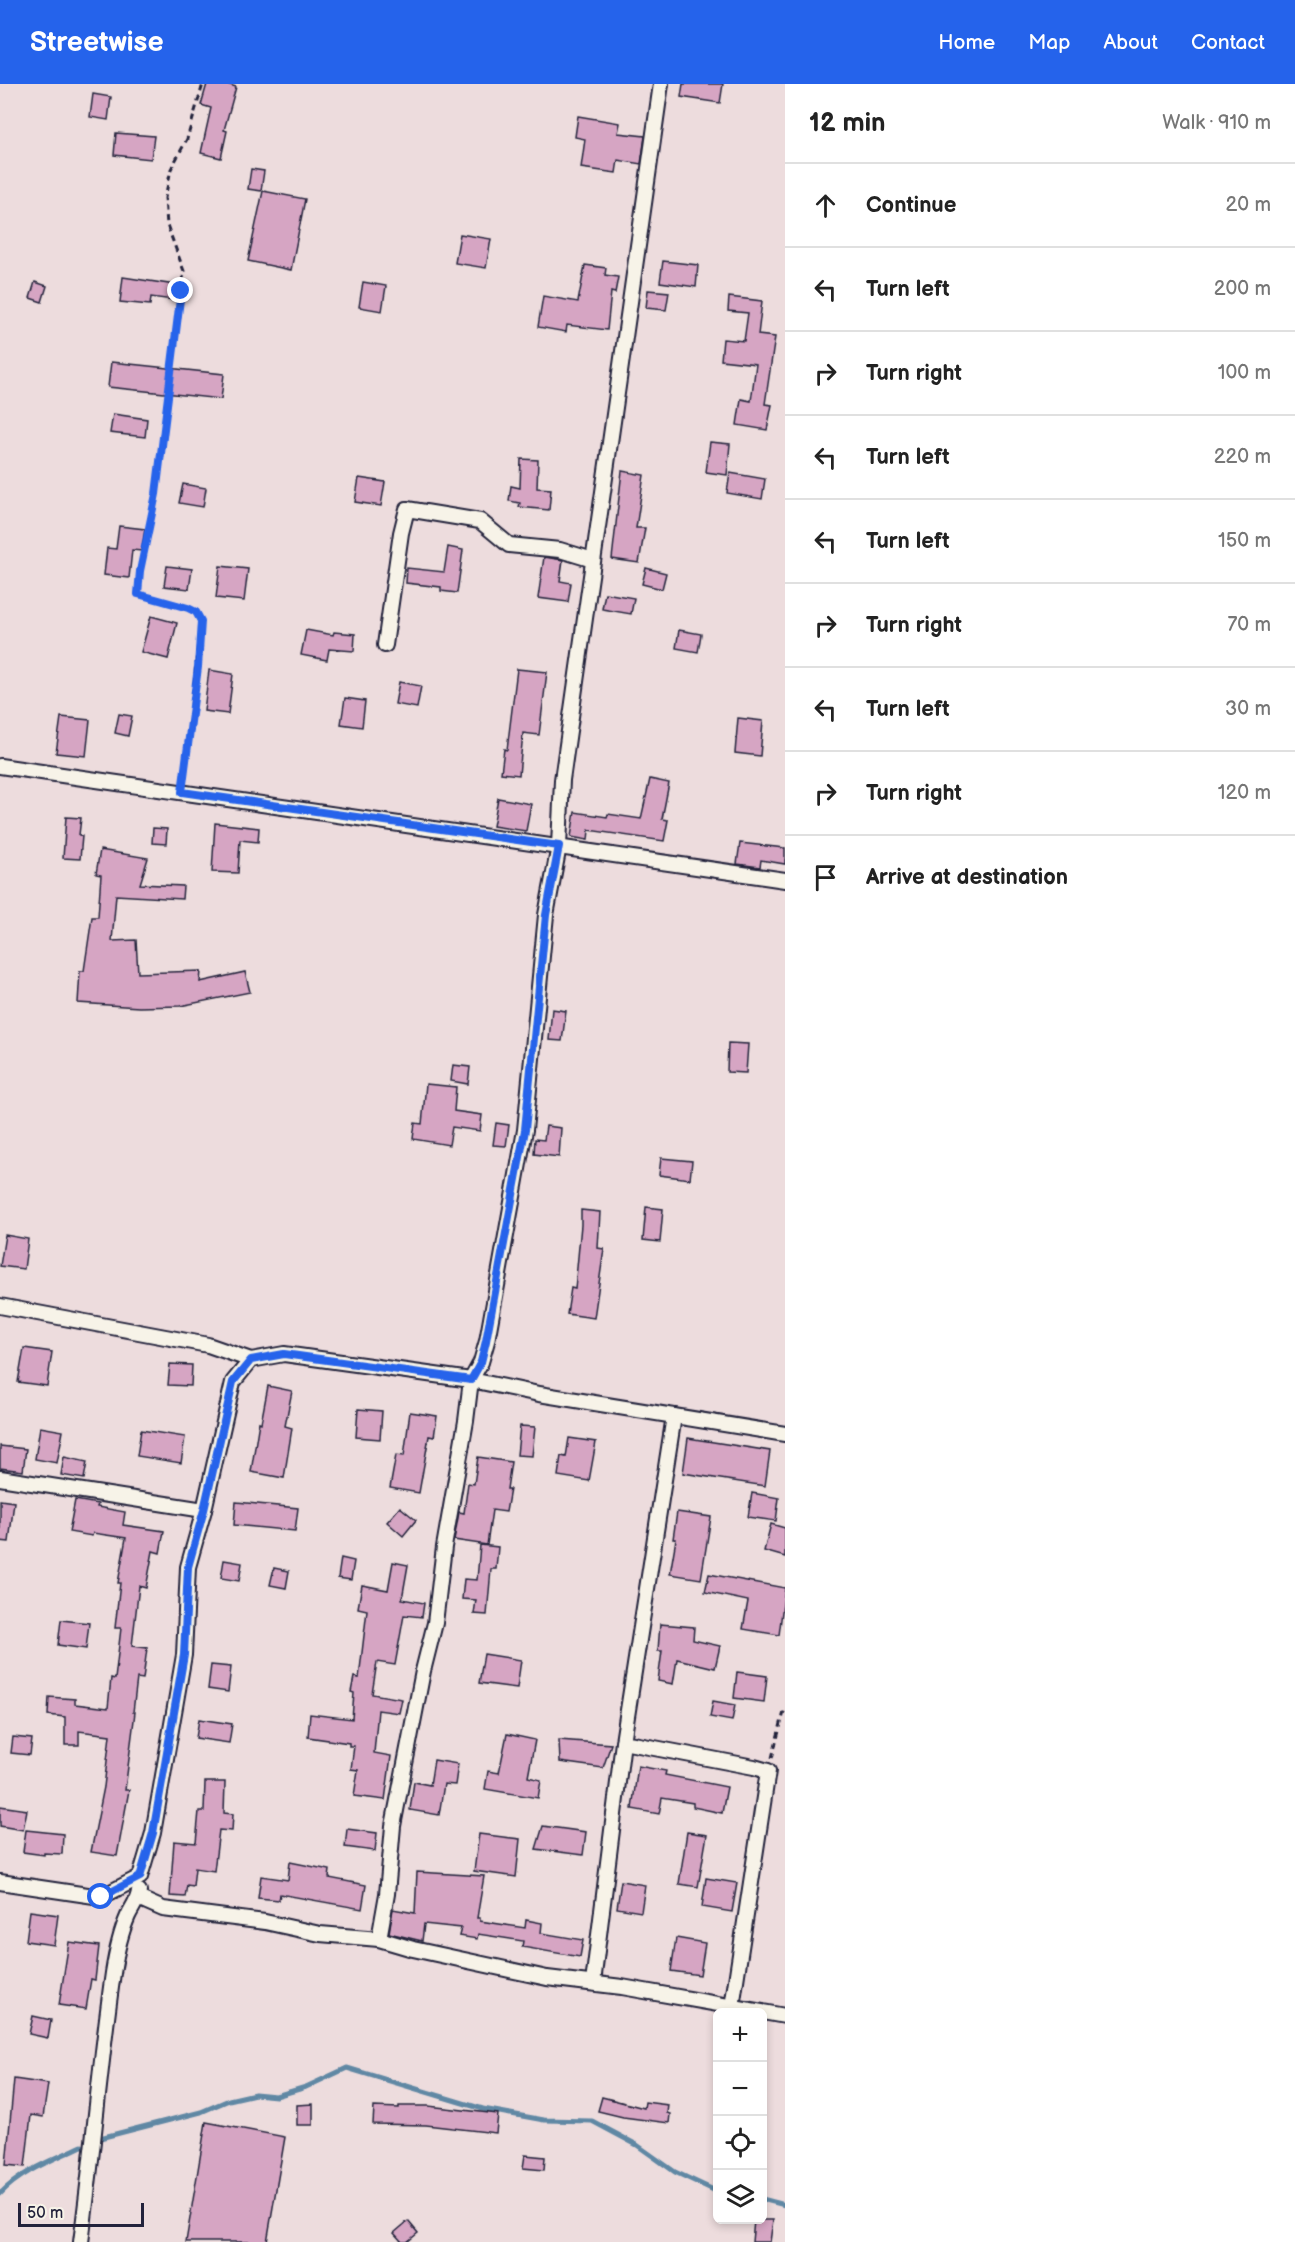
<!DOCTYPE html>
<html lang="en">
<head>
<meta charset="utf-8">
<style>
	:root { --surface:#fff; --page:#f2f2f2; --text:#222; --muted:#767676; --line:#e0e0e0; --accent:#2563eb }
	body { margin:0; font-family:"Balsamiq Sans",sans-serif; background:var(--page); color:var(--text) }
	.controls { position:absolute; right:18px; bottom:18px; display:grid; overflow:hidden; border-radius:9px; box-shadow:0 3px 9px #0003 }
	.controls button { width:54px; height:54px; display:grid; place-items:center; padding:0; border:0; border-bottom:2px solid var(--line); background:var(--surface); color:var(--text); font:30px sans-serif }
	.scale { position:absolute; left:18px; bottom:15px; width:126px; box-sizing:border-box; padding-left:6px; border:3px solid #22223b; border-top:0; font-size:16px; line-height:21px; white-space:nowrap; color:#22223b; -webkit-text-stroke:4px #f7f3e8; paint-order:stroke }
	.stop { position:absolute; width:18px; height:18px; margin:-14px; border:4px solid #2563eb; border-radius:50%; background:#fff }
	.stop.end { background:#2563eb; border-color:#fff; box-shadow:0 2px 6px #0008 }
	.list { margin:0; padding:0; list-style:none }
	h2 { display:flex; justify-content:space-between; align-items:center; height:78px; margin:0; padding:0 24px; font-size:26px }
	h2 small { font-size:20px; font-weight:400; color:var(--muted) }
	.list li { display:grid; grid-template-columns:39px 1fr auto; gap:18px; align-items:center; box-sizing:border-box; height:84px; padding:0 24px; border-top:2px solid var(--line) }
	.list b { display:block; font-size:22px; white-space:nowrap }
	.list em { font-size:20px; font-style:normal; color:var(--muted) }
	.icon { flex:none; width:33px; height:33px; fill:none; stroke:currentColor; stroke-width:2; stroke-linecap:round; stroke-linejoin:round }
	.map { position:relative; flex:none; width:785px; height:2158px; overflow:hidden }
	header { display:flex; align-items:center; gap:36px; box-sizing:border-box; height:84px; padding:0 30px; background:var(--accent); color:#fff }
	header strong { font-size:28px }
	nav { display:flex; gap:33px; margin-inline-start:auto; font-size:21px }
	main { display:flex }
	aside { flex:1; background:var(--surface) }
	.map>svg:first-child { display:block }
</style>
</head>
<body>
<header>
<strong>Streetwise</strong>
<nav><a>Home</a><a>Map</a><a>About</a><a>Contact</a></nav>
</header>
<main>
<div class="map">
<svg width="785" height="2158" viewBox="0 0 785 2158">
	<rect width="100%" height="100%" fill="#eddcdd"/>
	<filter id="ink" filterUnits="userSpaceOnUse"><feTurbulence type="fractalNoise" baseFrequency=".0167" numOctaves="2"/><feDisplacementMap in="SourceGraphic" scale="12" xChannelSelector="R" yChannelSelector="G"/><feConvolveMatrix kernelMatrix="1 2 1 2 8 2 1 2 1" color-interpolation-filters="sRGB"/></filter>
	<g filter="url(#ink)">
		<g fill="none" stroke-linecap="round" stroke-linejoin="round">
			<g stroke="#6088a4" stroke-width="5">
				<polyline points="100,2054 201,2028 229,2016 255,2010 276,2012 306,2003 347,1984 483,2025 544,2036 592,2037 637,2061 675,2088 718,2108"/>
				<path d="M0 2110C23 2086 53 2076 82 2062"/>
				<polyline points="762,2115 785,2121"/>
			</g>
		</g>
		<g fill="#d6a5c3" stroke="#22223b" stroke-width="1.5">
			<polygon points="207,0 227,0 236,3 224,46 227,47 221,74 201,69 211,24 201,21"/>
			<polygon points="683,0 723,0 720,19 681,13"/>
			<polygon points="93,10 111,13 108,36 90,33"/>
			<polygon points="578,32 620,39 618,49 645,52 641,80 618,76 616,89 581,84 585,55 575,53"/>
			<polygon points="116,49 154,52 151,75 114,71"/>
			<polygon points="251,85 264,87 261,107 248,105"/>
			<polygon points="263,107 305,115 291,186 248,177"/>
			<polygon points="460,150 491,155 486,184 455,179"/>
			<polygon points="663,177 698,181 696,203 660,198"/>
			<polygon points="585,181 606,184 605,191 618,193 615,209 611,208 607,246 567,241 566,248 538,243 543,212 578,218"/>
			<polygon points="123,193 175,201 173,216 151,213 150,221 120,218"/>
			<polygon points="35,198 47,202 42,218 30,214"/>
			<polygon points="363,198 386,202 382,227 359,223"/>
			<polygon points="648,206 669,208 666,226 646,224"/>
			<polygon points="729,213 762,217 758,251 775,253 765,320 772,321 767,346 737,341 741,315 751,317 756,280 721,276 723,255 744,257 748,229 728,227"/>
			<polygon points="111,278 224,290 221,315 108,303"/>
			<polygon points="113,330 147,335 145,353 110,349"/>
			<polygon points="710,358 730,360 727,391 706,388"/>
			<polygon points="521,375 538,376 537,404 551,405 549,426 519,423 520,419 509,417 511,402 520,404"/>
			<polygon points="622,387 644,391 636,444 645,444 639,479 612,475"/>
			<polygon points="730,389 765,395 762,415 727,409"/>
			<polygon points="359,394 385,398 381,422 355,418"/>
			<polygon points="183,400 206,404 203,423 179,419"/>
			<polygon points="119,442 145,445 142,467 132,466 129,494 104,491 107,464 116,465"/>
			<polygon points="448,463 463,466 457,509 441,507 441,503 406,499 407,484 444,488"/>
			<polygon points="544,473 563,476 560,497 571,499 568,518 538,514"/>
			<polygon points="167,482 192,485 189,505 164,502"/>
			<polygon points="220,482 248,485 244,517 216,514"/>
			<polygon points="646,484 666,489 662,505 642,500"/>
			<polygon points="605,509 634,514 631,530 602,525"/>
			<polygon points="151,532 177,539 168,575 141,568"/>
			<polygon points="306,546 333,551 334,548 355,550 354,567 329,565 327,576 301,571"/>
			<polygon points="679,546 701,550 698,568 676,564"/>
			<polygon points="517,585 547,588 539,651 523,649 519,691 501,689 504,665 507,666"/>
			<polygon points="209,586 233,590 228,630 204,627"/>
			<polygon points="399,598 421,602 417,624 395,620"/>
			<polygon points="345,614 365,617 362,643 341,640"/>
			<polygon points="119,630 132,632 128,652 115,649"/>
			<polygon points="61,633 90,636 86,672 56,669"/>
			<polygon points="738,634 763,637 760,672 735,669"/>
			<polygon points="650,695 669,699 662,735 668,736 664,757 589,746 588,756 571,753 575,728 607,733 608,730 641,735"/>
			<polygon points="498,714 531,720 526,747 493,742"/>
			<polygon points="66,733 81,734 79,751 82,752 80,775 63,774"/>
			<polygon points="215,739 259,744 258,758 240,756 238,789 212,788"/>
			<polygon points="153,744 167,745 166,760 152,759"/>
			<polygon points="740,759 785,764 785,780 761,776 760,783 737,780"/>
			<polygon points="100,766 148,774 140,800 183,802 182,815 116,811 112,857 136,856 138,889 201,887 200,898 245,888 250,908 180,922 139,923 78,919 80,887 84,887 92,833 98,833 101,791 96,790"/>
			<polygon points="552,925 566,927 562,957 549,956"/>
			<polygon points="728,959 748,960 746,989 727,988"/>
			<polygon points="453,981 470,983 468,1000 451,997"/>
			<polygon points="426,1000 456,1003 454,1027 482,1031 480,1047 452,1043 449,1061 413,1055 415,1039 422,1040"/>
			<polygon points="496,1039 509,1041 506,1062 493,1061"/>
			<polygon points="546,1042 561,1044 559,1073 534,1070 535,1055 544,1056"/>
			<polygon points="661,1074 692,1077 690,1095 659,1091"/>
			<polygon points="646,1123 663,1125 660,1158 643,1156"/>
			<polygon points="581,1126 600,1128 598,1164 604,1165 594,1234 567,1230 571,1204 575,1205 581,1141"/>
			<polygon points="5,1151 28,1155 24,1185 0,1182"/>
			<polygon points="24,1264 52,1268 47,1302 18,1298"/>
			<polygon points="170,1280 192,1281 191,1302 168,1301"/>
			<polygon points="268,1302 292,1307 285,1342 292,1344 284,1394 251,1388 259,1338 261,1339"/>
			<polygon points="358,1325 382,1327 380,1355 356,1353"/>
			<polygon points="410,1328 437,1332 434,1353 429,1352 419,1409 390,1404 396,1371 404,1372"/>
			<polygon points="520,1342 535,1343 532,1372 517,1371"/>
			<polygon points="40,1343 63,1347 57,1379 35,1375"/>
			<polygon points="141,1346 185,1353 181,1379 137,1372"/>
			<polygon points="569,1354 596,1358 589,1397 558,1392 561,1372 566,1373"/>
			<polygon points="688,1354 770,1367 765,1402 683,1389"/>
			<polygon points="0,1362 26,1365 23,1387 0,1384"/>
			<polygon points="64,1373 87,1378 84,1395 61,1391"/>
			<polygon points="478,1373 511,1378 507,1405 510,1405 506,1428 492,1426 487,1461 454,1456 459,1428 464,1429 468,1399 474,1400"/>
			<polygon points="752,1409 779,1414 776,1437 748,1433"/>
			<polygon points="0,1416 14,1418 9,1458 0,1457"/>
			<polygon points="75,1416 98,1420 97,1423 125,1428 123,1441 164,1447 160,1469 153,1467 146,1504 139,1502 132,1562 147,1564 143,1595 137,1594 133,1628 135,1628 125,1706 129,1706 117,1772 91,1768 104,1703 110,1651 79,1647 79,1661 65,1661 65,1633 48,1631 49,1613 75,1615 75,1620 108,1624 111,1594 115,1595 121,1544 115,1544 120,1499 118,1499 126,1454 93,1449 92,1452 69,1448"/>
			<polygon points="236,1418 298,1424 295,1447 234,1441"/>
			<polygon points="400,1423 416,1436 403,1452 387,1438"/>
			<polygon points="677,1428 711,1433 701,1495 670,1490 676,1455 673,1455"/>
			<polygon points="771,1440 785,1444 785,1473 764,1467"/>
			<polygon points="480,1461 498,1463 496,1485 491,1485 487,1531 474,1530 476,1516 462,1515 464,1495 477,1496"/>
			<polygon points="341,1474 354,1477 351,1496 338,1494"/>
			<polygon points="224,1476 242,1479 239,1497 221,1494"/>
			<polygon points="393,1478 408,1481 402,1515 424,1519 422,1533 404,1531 395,1581 377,1578 372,1610 402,1615 399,1629 378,1626 374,1669 391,1672 385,1716 354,1712 358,1686 351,1685 354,1662 349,1662 349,1659 308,1653 310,1630 352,1635 354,1609 351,1608 354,1593 359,1594 367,1526 358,1524 362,1501 388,1506"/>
			<polygon points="274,1484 289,1487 286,1504 270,1501"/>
			<polygon points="709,1490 785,1504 779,1551 743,1545 748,1517 705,1508"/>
			<polygon points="61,1536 89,1539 86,1565 58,1561"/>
			<polygon points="660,1540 694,1543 693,1556 720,1562 715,1584 677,1575 673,1600 658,1597 662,1567 658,1567"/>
			<polygon points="484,1570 521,1576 517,1604 479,1599"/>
			<polygon points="211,1581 231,1583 228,1608 208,1605"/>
			<polygon points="737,1588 767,1592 764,1618 734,1614"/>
			<polygon points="713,1617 735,1621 732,1637 710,1633"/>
			<polygon points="199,1635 232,1640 229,1659 196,1654"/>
			<polygon points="507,1650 535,1656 528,1693 541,1696 538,1714 485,1705 488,1687 499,1689"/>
			<polygon points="13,1653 32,1655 30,1671 11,1669"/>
			<polygon points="559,1656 611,1660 603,1684 560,1678"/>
			<polygon points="434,1676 458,1680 455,1701 444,1700 439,1731 410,1726 414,1698 430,1701"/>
			<polygon points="638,1682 666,1687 665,1691 727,1703 722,1729 693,1723 693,1719 662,1714 659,1730 632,1725"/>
			<polygon points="205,1698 225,1698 224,1729 233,1730 232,1747 219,1746 214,1787 195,1784 193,1802 187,1801 185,1813 170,1812 174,1757 196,1759 199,1727 204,1727"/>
			<polygon points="0,1722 27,1726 23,1746 0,1742"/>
			<polygon points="543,1742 586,1748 583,1771 536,1765"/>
			<polygon points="347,1745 377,1749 375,1767 345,1763"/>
			<polygon points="26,1746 63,1750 62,1770 44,1769 44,1771 23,1768"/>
			<polygon points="687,1748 707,1751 698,1803 679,1800"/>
			<polygon points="479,1750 520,1755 516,1793 474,1787"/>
			<polygon points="290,1778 330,1786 329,1794 366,1801 362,1825 280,1810 279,1816 258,1814 261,1792 288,1796"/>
			<polygon points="417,1788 484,1792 477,1834 480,1834 480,1837 525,1844 526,1836 542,1839 541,1849 583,1856 580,1873 522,1863 523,1857 478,1850 477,1855 459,1852 461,1844 424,1840 422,1857 389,1849 393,1825 415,1829"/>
			<polygon points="706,1794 737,1799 732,1828 702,1823"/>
			<polygon points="621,1797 645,1801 641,1828 617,1824"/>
			<polygon points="30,1827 58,1831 54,1861 26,1857"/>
			<polygon points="676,1854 705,1859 700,1891 671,1887"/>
			<polygon points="69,1858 99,1862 95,1896 91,1895 86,1925 59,1921"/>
			<polygon points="33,1932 51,1936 48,1954 29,1950"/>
			<polygon points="14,1995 48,2000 43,2033 31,2031 25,2083 6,2081"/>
			<polygon points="602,2013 644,2024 645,2018 668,2021 667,2029 670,2030 669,2039 623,2033 598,2027"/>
			<polygon points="313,2020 313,2041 297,2041 297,2021"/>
			<polygon points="399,2022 428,2022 498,2030 496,2049 426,2041 373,2040 374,2023 399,2024"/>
			<polygon points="206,2038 285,2053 267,2158 186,2158"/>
			<polygon points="525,2071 545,2073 544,2086 523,2084"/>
			<polygon points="754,2136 773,2136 770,2158 752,2158"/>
			<polygon points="408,2137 418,2149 407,2158 402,2158 394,2149"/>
		</g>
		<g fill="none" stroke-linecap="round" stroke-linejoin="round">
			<defs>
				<g id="street">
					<polyline points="385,561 401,449 407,425 480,437 509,461 560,466 593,476"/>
					<polyline points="0,682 785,796"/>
					<polyline points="0,1222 208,1261 251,1276"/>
					<polyline points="674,1332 623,1658 754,1683 768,1687 732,1923"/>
					<polyline points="0,1394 204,1426"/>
					<polyline points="0,1798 101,1813 140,1793 153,1749 184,1571 188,1483 204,1426 233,1298 251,1276 284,1270 471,1296 481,1278 487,1257 525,1046 546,831 559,762 562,696 661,0"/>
					<polyline points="138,1814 163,1825 265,1838 320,1850 379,1855 413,1865 547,1894 622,1903 785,1932"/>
					<polyline points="379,1855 387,1810 393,1742 423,1587 435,1539 444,1463 466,1337 471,1296 539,1310 785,1350"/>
					<polyline points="593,1899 623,1658"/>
					<path d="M81 2158C93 2069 100 1979 113 1889 116 1870 120 1850 128 1832 132 1823 138 1817 139 1807"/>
				</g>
			</defs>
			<use href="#street" stroke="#22223b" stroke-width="18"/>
			<g stroke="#22223b" stroke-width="3" stroke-dasharray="6 4.5" stroke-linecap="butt">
				<polyline points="184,694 201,537 197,528 188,524 137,510 140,487 156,410 184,187 167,141 165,114 171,85 187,55 203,0"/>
				<polyline points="772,1674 785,1624"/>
			</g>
			<use href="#street" stroke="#f7f3e8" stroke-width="14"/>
		</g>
	</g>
	<g fill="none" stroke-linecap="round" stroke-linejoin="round" filter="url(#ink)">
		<polyline stroke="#2563eb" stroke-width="8" points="101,1813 140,1793 153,1749 184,1571 188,1483 204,1426 233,1298 251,1276 284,1270 471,1296 481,1278 486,1257 525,1046 546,831 559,762 182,708 198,583 201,537 196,528 188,524 138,510 140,487 156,410 181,207"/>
	</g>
</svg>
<div class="controls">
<button>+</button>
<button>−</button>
<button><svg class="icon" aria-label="locate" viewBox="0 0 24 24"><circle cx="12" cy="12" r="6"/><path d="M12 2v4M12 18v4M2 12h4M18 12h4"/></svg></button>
<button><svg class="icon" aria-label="layers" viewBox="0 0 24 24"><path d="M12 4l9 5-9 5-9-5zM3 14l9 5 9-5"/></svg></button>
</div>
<div class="scale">50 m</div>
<div class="stop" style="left:101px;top:1813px"></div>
<div class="stop end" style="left:181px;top:207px"></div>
</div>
<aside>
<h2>12 min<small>Walk · 910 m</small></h2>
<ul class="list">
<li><svg class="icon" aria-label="ahead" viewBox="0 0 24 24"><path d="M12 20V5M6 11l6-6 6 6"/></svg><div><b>Continue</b></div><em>20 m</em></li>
<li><svg class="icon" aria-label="left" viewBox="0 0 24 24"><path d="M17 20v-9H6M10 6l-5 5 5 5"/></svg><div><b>Turn left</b></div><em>200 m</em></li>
<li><svg class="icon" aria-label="right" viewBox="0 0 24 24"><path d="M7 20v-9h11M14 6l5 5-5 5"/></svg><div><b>Turn right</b></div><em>100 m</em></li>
<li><svg class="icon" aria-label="left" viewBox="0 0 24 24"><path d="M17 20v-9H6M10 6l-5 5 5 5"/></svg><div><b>Turn left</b></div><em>220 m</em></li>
<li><svg class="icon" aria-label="left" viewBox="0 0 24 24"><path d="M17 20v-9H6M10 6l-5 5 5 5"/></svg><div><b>Turn left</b></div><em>150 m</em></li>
<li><svg class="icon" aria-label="right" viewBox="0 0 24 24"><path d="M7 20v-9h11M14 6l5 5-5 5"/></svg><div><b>Turn right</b></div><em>70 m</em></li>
<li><svg class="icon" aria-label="left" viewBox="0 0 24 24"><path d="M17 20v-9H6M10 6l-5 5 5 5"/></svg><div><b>Turn left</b></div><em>30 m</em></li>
<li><svg class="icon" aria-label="right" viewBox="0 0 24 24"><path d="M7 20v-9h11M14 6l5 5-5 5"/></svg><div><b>Turn right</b></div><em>120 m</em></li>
<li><svg class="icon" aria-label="arrive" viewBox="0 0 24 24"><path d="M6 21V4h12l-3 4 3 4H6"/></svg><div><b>Arrive at destination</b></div></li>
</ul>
</aside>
</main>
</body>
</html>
